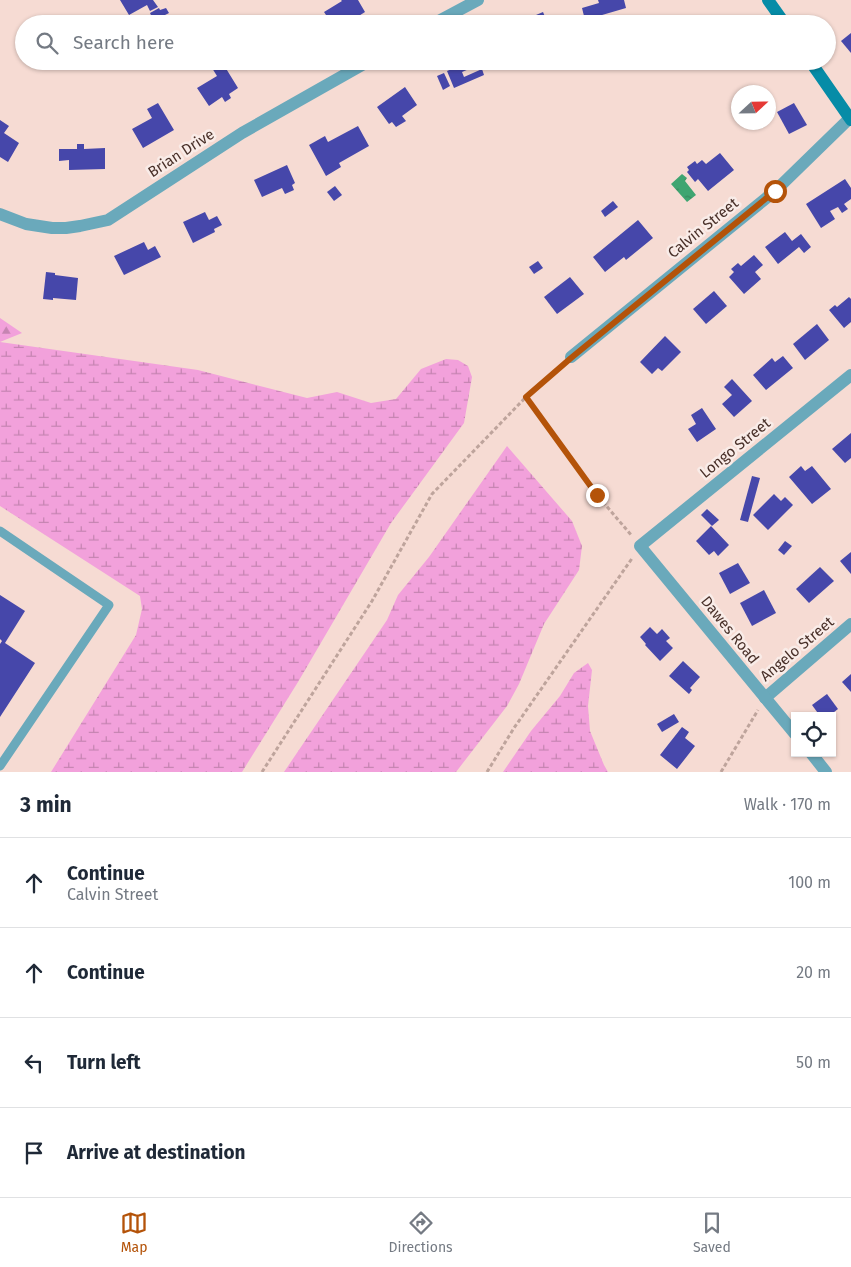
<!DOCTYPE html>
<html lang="en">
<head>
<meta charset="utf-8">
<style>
	:root { --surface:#fff; --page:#f2f2f3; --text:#1f2937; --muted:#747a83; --line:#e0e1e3; --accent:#b45309 }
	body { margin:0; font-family:"Fira Sans",sans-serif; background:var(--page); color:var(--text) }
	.controls { position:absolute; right:15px; bottom:15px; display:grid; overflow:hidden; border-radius:0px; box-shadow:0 1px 4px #0004 }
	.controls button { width:45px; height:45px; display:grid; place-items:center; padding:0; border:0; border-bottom:1px solid var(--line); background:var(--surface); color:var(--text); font:25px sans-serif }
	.compass { position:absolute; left:731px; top:85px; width:45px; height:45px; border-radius:50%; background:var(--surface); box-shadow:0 1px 4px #0004; rotate:68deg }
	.stop { position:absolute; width:15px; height:15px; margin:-11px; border:4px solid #b45309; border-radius:50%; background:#fff }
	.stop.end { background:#b45309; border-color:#fff; box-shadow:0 1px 5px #0008 }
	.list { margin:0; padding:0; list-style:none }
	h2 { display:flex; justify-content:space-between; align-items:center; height:65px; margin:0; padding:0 20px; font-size:21px }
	h2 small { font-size:16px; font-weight:400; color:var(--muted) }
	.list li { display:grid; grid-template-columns:32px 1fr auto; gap:15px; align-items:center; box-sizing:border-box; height:90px; padding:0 20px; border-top:1px solid var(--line) }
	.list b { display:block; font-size:19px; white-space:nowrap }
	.list p { margin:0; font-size:16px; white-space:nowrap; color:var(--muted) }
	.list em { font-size:16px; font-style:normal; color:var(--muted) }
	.icon { flex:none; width:28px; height:28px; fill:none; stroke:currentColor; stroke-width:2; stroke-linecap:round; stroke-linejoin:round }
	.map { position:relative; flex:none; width:851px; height:772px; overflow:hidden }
	.search { position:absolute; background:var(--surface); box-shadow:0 1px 4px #0004; left:15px; right:15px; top:15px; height:55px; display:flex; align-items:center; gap:12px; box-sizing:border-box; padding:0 18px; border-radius:28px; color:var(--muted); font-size:19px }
	.sheet { height:425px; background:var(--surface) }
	nav { display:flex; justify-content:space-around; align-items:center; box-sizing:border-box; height:70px; border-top:1px solid var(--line); background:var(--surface); font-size:14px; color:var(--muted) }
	nav a { display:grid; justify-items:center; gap:2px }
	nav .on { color:var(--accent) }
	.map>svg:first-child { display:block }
</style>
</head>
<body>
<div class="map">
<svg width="851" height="772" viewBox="0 0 851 772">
	<defs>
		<pattern id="forest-firs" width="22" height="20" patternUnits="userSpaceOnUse" patternTransform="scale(1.25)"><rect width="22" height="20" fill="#f2a1db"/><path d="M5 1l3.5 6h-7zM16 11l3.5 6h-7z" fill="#c684b2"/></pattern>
		<pattern id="wetland-marsh" width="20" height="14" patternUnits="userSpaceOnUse" patternTransform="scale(1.25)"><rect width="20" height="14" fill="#f2a1db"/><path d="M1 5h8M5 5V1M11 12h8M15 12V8" fill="none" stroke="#c684b2"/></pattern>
		<pattern id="water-ripples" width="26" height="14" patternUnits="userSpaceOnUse" patternTransform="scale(1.25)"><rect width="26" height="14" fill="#3fa571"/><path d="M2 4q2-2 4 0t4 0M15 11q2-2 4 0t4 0" fill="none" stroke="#37875d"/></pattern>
	</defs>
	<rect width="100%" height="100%" fill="#f6dbd3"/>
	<polygon fill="url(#forest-firs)" points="0,318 22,333 0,342"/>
	<g fill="url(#wetland-marsh)">
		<polygon points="0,342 198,370 307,398 337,392 371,403 396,399 421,369 446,359 458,360 468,366 472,377 464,423 391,523 298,682 242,772 51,772 136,635 142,609 140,596 0,506"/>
		<polygon points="507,446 572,521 582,546 579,570 544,624 519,684 507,706 456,772 284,772 387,620 398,595 429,557"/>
		<polygon points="588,663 592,670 588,706 590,731 604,765 608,772 503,772 531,731 560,696 574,673"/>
	</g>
	<polygon fill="url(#water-ripples)" points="682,174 687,178 685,181 696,195 687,202 671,184"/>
	<g fill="#4647aa">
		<polygon points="120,0 153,0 158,7 150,11 147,5 129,15"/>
		<polygon points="341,0 358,0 365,12 346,24 332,24 324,12 342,1"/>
		<polygon points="598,0 624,0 626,8 585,20 582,8 599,3"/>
		<polygon points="159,8 160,10 166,8 169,13 163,16 164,18 154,22 150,13"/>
		<polygon points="543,12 548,24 515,24"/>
		<polygon points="851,33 851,53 841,41"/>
		<polygon points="457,61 488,61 462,72 464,77 482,69 484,75 454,88 447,71 459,66"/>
		<polygon points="222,62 238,88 229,94 231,98 225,102 222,97 209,106 197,88 217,76 212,68"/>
		<polygon points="444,73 450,86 443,90 437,76"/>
		<polygon points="405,87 417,105 402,116 406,121 396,127 392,122 389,124 377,107"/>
		<polygon points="158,103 174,130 143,148 132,129 152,118 147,109"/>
		<polygon points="794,103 807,125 789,134 777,112"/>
		<polygon points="0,120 9,126 4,133 19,143 8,162 0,157"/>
		<polygon points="358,126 369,146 339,163 341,167 326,176 309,145 325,136 328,142"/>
		<polygon points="77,144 84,144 84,149 105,148 105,169 69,170 69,160 59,161 59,149 77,149"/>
		<polygon points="720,153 734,170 708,191 698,179 695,182 687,172 689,170 687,167 695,161 697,164 702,160 706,164"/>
		<polygon points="287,165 295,183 292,185 294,190 285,194 282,188 262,197 254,180"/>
		<polygon points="845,179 851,188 851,199 844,204 848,209 842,213 838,207 830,211 835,219 821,228 806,204"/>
		<polygon points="335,186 342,195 334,201 327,192"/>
		<polygon points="613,201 618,207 605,217 601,211"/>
		<polygon points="205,212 209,220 217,216 222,225 214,229 215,232 193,243 183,222"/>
		<polygon points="638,220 653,238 626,260 624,257 605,272 593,257"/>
		<polygon points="785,232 792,241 801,234 811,247 804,253 799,247 778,264 765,247"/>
		<polygon points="144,242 148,250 155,246 161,257 124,275 114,256"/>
		<polygon points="754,255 763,265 755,272 761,279 744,294 729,277 734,272 731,269 738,263 741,266"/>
		<polygon points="538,261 543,268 534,274 529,267"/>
		<polygon points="46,272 55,273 55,275 78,278 76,300 53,298 53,300 43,299"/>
		<polygon points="570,277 584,294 557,314 544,297"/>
		<polygon points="714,291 727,306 706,324 693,309"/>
		<polygon points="849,297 851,299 851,322 844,328 829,310 835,305 837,307"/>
		<polygon points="817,324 829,340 805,360 793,344"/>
		<polygon points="665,336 681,352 662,371 658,368 652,374 640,362"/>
		<polygon points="783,356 793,368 766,390 753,375 772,358 775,362"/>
		<polygon points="732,379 752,401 734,417 722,404 732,395 724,387"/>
		<polygon points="702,408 716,429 697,442 688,429 696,424 691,415"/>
		<polygon points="851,433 851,458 845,463 832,449"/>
		<polygon points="801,466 805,471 812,466 831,489 812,504 789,477"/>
		<polygon points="752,476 760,478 748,522 740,520"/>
		<polygon points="774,494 781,501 785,497 793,505 768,530 753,515"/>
		<polygon points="707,509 719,520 712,526 701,515"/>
		<polygon points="711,526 729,545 718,556 714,551 709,555 696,541"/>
		<polygon points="785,541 792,546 784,555 778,550"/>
		<polygon points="851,552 851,574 840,561"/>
		<polygon points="738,563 750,583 730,594 719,573"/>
		<polygon points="820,567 834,581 809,603 796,589"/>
		<polygon points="764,590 776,613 752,626 740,603"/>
		<polygon points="0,595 25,611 5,643 35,663 0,717 0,644 2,641 0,639"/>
		<polygon points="650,627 657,634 662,629 670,638 666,641 673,648 660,661 645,645 646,644 640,637"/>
		<polygon points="683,661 700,677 690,688 692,690 689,694 669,676"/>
		<polygon points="851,674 851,692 842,682"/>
		<polygon points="827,694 838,709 829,716 820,716 812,705"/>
		<polygon points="674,714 679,722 662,732 657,724"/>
		<polygon points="682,727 689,732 685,738 695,746 677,769 660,755"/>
	</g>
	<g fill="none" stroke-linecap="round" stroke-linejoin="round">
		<g stroke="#bea49c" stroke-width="3" stroke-dasharray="4 2.5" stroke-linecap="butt">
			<polyline points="526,397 597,495 632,536"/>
			<polyline points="262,772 372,601 432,494 526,397 562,365"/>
			<polyline points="487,772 514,728 633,557"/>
			<polyline points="721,772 758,710"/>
		</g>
		<polyline stroke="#6aa9bb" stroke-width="9" points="0,531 109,605 0,766"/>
		<g stroke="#6aa9bb" stroke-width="12">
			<polyline points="433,24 478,0"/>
			<polyline points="0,214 26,224 52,228 66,228 80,226 108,220 242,133 369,61"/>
			<polyline points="571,357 775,191 851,117"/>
			<polyline points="765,698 851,624"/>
			<polyline points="795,734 640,546 851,375"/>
			<polyline points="811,753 826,772"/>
		</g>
		<g stroke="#068ca7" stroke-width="12">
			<polyline points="768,0 785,24"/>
			<polyline points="810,61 851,120"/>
		</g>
	</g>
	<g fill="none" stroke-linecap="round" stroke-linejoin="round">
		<polyline stroke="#b45309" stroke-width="6" points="597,495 526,397 571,358 775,191"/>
	</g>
	<g text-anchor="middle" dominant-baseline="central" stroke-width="5" stroke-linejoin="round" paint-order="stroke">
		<g font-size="15" fill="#493029" stroke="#f9ece8">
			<text transform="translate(181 153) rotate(-33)">Brian Drive</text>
			<text transform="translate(703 228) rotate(-39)">Calvin Street</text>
			<text transform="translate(735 448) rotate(-39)">Longo Street</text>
			<text transform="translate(730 630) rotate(51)">Dawes Road</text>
			<text transform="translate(797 649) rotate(-40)">Angelo Street</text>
		</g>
	</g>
</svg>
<div class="controls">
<button><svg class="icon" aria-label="locate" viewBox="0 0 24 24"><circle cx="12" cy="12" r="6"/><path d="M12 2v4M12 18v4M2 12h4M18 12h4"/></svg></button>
</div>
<svg class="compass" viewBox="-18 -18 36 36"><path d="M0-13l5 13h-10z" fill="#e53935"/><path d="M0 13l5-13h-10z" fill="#747a83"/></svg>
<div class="stop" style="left:775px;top:191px"></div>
<div class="stop end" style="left:597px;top:495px"></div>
<div class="search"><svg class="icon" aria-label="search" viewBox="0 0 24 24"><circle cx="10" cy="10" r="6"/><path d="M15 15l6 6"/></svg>Search here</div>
</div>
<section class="sheet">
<h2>3 min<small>Walk · 170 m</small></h2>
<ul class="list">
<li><svg class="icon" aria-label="ahead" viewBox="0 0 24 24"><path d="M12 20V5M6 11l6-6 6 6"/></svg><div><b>Continue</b><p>Calvin Street</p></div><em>100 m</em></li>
<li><svg class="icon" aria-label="ahead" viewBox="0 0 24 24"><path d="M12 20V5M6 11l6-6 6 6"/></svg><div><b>Continue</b></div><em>20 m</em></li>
<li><svg class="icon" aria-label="left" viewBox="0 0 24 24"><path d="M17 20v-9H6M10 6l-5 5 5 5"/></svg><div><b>Turn left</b></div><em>50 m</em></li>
<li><svg class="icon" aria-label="arrive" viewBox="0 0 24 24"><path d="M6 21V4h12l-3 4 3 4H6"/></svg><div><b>Arrive at destination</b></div></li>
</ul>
</section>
<nav>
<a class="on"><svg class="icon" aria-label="map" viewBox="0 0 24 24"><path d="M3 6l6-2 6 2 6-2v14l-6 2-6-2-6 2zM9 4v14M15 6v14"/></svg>Map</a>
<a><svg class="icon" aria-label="directions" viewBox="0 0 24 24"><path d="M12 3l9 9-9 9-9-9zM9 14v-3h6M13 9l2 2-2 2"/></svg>Directions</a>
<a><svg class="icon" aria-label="saved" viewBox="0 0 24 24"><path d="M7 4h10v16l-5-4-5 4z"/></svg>Saved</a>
</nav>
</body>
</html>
